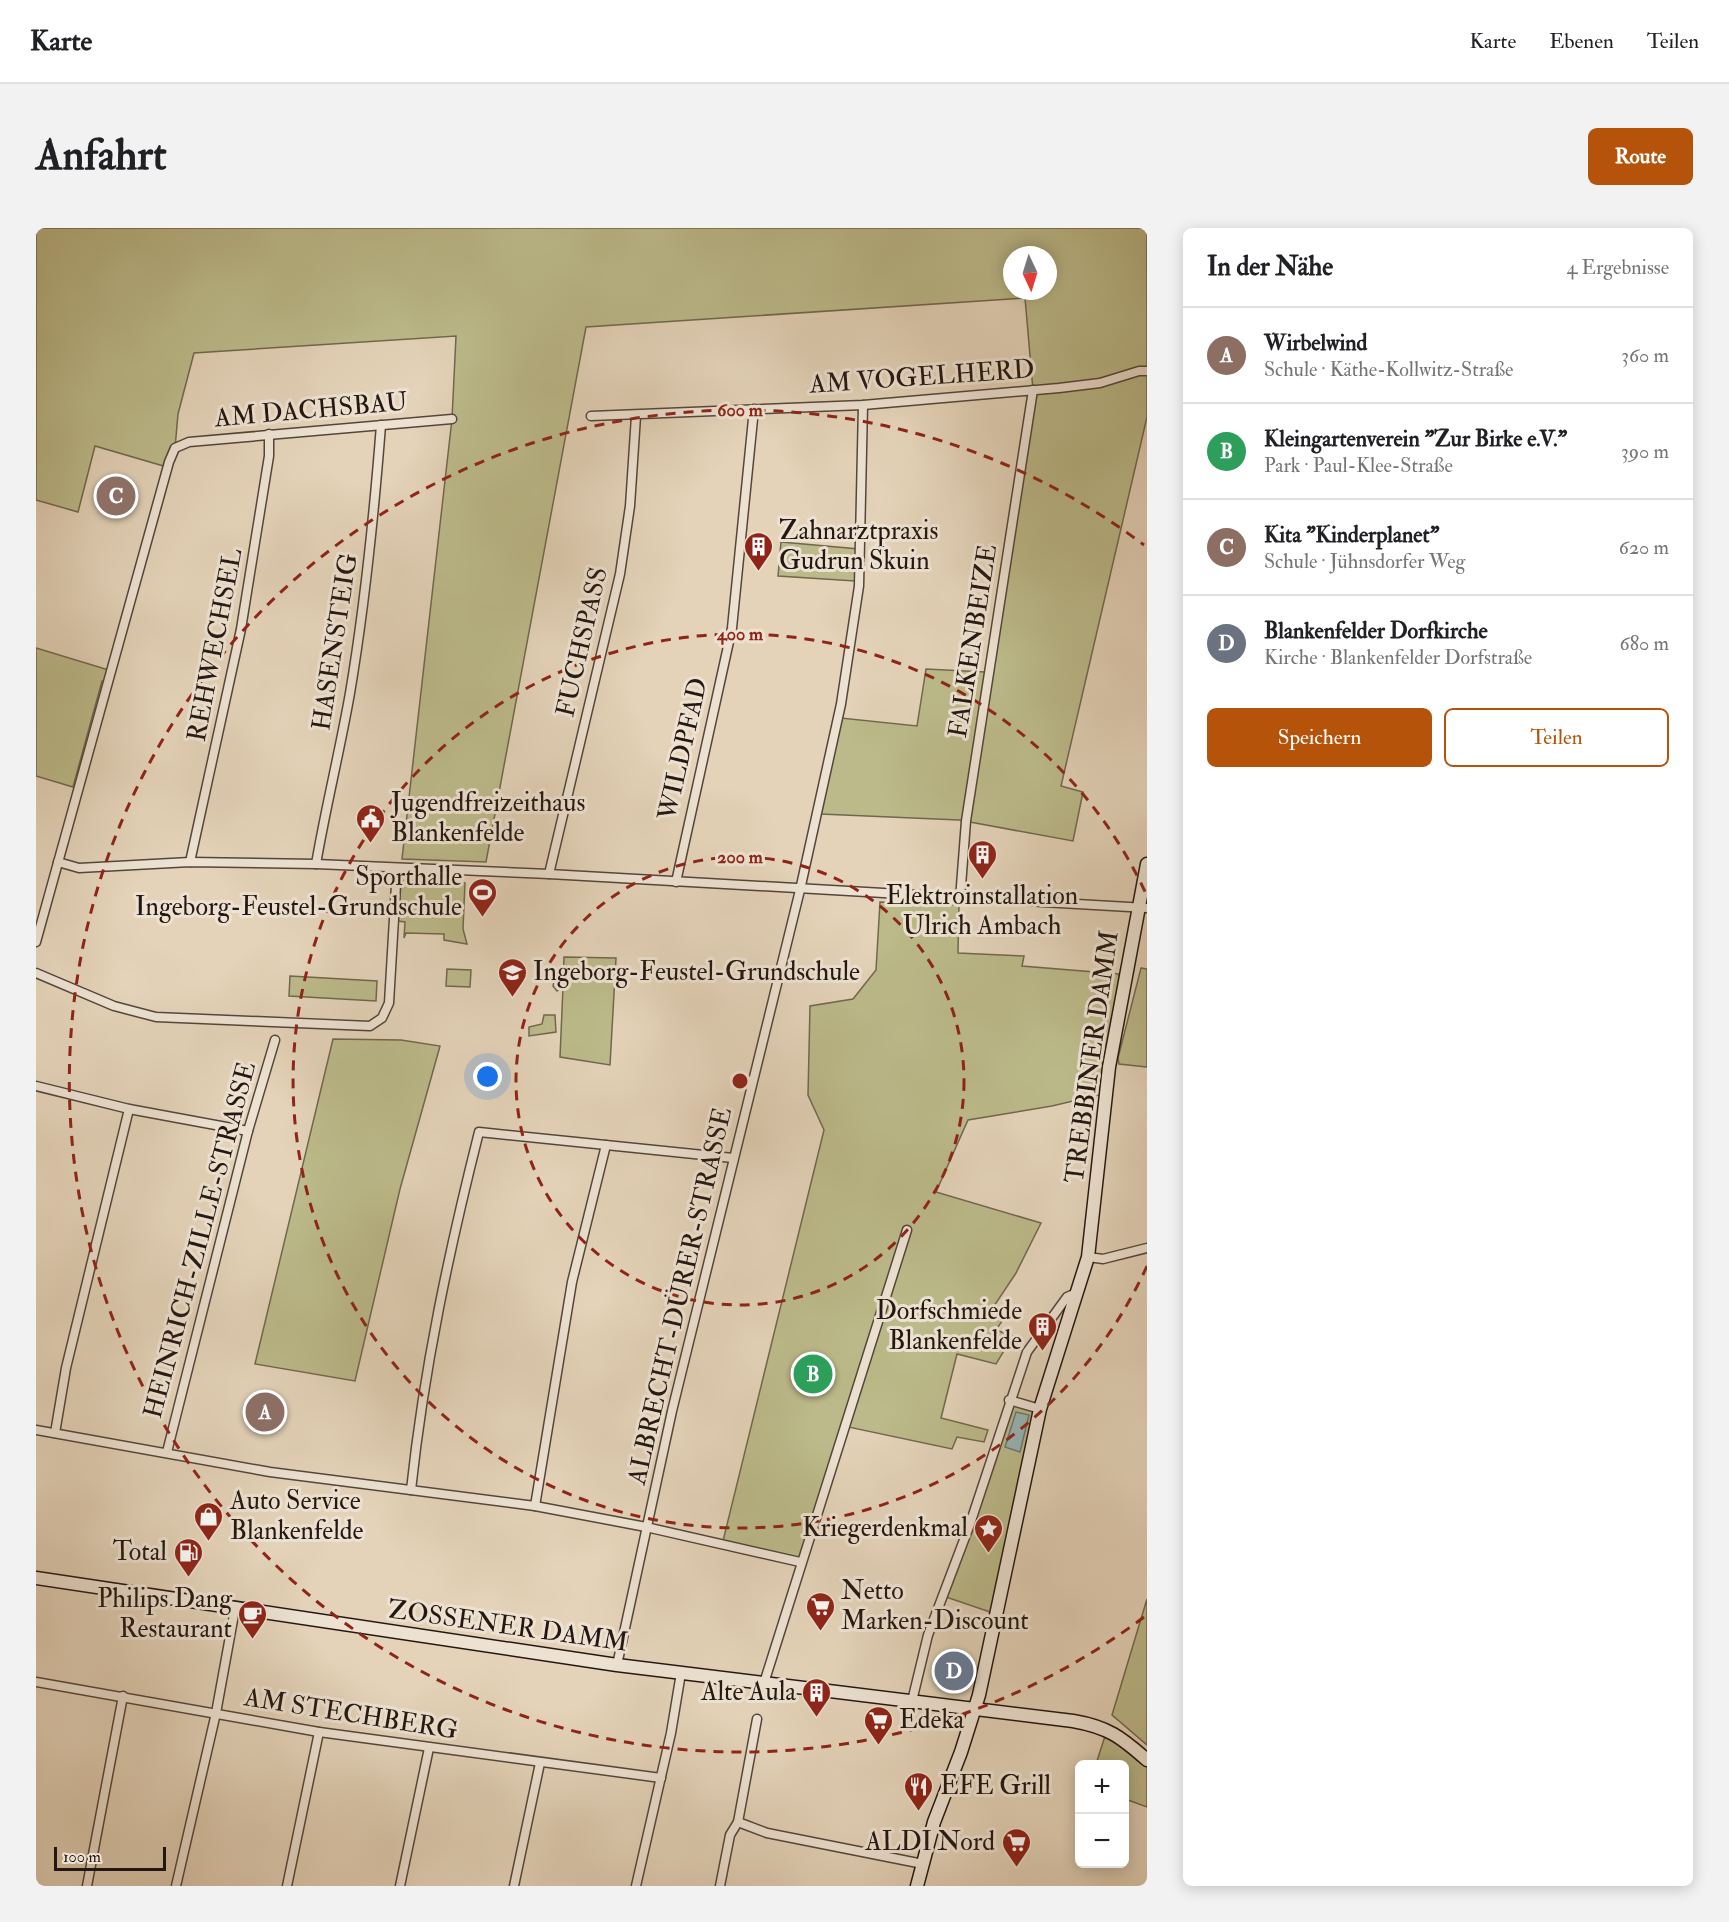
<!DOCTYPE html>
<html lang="de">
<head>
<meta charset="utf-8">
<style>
	:root { --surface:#fff; --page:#f2f2f2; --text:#202124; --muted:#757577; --line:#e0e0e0; --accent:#b45309 }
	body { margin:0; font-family:"IM FELL Double Pica",serif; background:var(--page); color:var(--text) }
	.controls { position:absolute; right:18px; bottom:18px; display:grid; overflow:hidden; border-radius:9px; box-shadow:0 3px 15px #0003 }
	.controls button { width:54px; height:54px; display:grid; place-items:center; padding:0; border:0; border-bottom:2px solid var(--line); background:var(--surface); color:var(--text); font:30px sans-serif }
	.compass { position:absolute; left:967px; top:18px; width:54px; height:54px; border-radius:50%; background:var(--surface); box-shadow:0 3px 15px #0003; rotate:176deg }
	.scale { position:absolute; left:18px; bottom:15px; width:112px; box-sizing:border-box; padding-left:6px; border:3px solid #241711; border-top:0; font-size:16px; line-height:21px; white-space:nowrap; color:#241711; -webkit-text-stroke:4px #ede2d2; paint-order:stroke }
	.you { position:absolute; left:452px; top:849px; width:21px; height:21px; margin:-15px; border:4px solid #fff; border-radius:50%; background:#1a73e8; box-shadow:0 0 0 9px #1a73e833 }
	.badge { display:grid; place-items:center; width:39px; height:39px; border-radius:50%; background:var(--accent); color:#fff; font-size:20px; font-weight:700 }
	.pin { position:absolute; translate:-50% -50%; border:3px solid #fff; box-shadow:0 2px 6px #0006 }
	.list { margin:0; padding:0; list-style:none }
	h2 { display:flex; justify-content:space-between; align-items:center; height:78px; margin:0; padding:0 24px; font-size:26px }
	h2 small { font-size:20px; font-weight:400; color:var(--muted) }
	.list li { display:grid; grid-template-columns:39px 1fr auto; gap:18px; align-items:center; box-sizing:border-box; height:96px; padding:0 24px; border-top:2px solid var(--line) }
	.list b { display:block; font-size:22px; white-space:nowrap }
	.list p { margin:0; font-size:20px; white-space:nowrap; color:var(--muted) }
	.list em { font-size:20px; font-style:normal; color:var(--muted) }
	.actions { display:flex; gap:12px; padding:18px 24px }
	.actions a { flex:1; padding:14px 0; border:2px solid var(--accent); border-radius:9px; text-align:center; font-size:21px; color:var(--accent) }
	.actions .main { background:var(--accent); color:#fff }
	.map { position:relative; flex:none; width:1111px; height:1658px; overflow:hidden; border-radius:9px }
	header { display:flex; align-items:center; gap:36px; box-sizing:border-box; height:84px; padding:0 30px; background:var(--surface); border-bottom:2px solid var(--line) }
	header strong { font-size:28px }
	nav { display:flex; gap:33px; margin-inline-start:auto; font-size:21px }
	.intro { display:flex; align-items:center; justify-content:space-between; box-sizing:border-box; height:144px; padding:0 36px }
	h1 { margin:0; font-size:42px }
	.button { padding:15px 27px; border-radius:9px; background:var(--accent); color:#fff; font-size:21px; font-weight:700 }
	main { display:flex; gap:36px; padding:0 36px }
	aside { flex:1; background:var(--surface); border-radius:9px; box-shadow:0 3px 15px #0003 }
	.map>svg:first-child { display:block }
</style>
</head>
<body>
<header>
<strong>Karte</strong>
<nav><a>Karte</a><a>Ebenen</a><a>Teilen</a></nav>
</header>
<div class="intro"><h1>Anfahrt</h1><a class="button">Route</a></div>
<main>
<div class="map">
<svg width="1111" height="1658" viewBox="0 0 1111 1658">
	<rect width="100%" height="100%" fill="#e4d3b9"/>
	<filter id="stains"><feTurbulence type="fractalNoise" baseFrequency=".00333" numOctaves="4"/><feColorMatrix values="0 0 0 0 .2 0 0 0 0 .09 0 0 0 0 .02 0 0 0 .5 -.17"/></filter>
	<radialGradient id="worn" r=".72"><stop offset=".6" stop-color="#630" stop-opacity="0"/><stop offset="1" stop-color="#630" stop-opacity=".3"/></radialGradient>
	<g fill="#bcba8a" stroke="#70684e" stroke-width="1.5" fill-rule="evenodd">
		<path d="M0 0H1111V189L1025 558 1047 564 1037 613 923 592 785 586 805 490 881 498 890 441 949 444 997 162 989 70 550 99 450 634 366 631 416 191 420 108 158 125 142 186 139 220 131 239 59 218 42 284 0 272ZM976 27H1012V63H976Z"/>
		<polygon points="745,314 823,321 819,353 742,348"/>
		<polygon points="0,420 76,443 73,454 66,453 37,559 0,548"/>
		<polygon points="365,652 429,655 427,701 431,716 408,712 408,706 370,705 368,710 369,694 362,693"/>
		<polygon points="844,674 923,677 922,725 988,728 986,738 1083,746 1082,759 1067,866 1016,878 932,892 900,964 1005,995 980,1045 958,1078 970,1087 960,1102 977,1108 960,1136 921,1126 905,1190 952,1202 948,1214 921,1209 916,1221 808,1198 764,1334 686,1317 788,902 772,867 774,778 817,771 840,742"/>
		<polygon points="528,729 580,730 574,837 524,829 527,759 521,763 517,758 519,750 527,753"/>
		<polygon points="1105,740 1111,741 1111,839 1083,836 1082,830"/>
		<polygon points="411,741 435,742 434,759 410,758"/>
		<polygon points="254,748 341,753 340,773 253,768"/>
		<polygon points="508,787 519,787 520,804 493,808 493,799 506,796"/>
		<polygon points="297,811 365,812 404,818 364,961 319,1153 219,1136"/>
		<polygon points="973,1172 1004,1181 960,1386 910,1369"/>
		<polygon points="1111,1371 1111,1517 1076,1487"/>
		<polygon points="1069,1508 1089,1519 1111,1538 1111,1579 1089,1571 1088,1536 1060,1536"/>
	</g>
	<polygon fill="#98b6b8" stroke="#6a7675" stroke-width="1.5" points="980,1184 993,1187 984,1224 969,1219"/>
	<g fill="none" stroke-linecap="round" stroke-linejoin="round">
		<defs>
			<g id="street">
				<polyline points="555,188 827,177 1023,160 1064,155 1103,143 1111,143"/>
				<polyline points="22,634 43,640 154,634 280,636 513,646 1111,680"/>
				<polyline points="154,634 205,401 233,228 233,206"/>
				<path d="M280 636C290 578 304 522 314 465 329 376 338 287 345 197"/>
				<polyline points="513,646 584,346 594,278 600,188"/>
				<polyline points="640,654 696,400 718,181"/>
				<polyline points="924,671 930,593 997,162"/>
				<polyline points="0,714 133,234 139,220 153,214 416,191"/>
				<polyline points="0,745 78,778 120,789 334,798 346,790 353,775 361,640"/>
				<polyline points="0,858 93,881 212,903"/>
				<polyline points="1052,1029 1067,1031 1111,1020"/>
				<polyline points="973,1172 1004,1181"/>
				<polyline points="0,1202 234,1244 499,1278 610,1299 764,1334"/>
				<polyline points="19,1205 30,1140 93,881"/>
				<polyline points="131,1224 212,903 239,812"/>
				<path d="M375 1262C388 1140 413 1023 443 904L697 930"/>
				<polyline points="499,1278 536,1054 570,917"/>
				<polyline points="581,1437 636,1183 764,662 805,476 823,358 827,177"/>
				<polyline points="0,1454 283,1504 625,1550"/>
				<polyline points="728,1455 871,1002"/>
				<polyline points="876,1473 892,1407 934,1296 991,1124 1031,1069 1038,1066"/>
				<polyline points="702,1594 731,1605 887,1636"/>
				<polyline points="51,1658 87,1468"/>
				<polyline points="140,1658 180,1485 199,1381"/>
				<polyline points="251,1658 283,1504"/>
				<polyline points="364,1658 393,1520"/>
				<polyline points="478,1658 504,1535"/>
				<polyline points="600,1658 635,1505 645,1445"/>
				<polyline points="684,1658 694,1607 702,1594 721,1491"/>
			</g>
			<g id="secondary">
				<path d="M0 1350 581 1437 1037 1493C1072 1499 1085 1509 1111 1532"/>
				<polyline points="881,1658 898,1594 925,1524 943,1467 1004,1181 1052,1029 1073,839 1111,636"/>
			</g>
		</defs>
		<use href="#street" stroke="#54463b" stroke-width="11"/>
		<use href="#secondary" stroke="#241711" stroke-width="15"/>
		<use href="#street" stroke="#ede2d2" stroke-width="8"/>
		<use href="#secondary" stroke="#ede2d2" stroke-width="12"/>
	</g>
	<g fill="none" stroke="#8f2418" stroke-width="3" stroke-dasharray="10 8">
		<circle cx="704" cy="853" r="224"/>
		<path d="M1111 1038A447 447 0 1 1 1111 668"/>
		<path d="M1108 1389A671 671 0 1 1 1108 317"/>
	</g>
	<defs>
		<symbol id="building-pin" viewBox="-11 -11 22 30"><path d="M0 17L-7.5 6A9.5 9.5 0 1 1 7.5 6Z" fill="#8f2418" stroke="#ede2d2"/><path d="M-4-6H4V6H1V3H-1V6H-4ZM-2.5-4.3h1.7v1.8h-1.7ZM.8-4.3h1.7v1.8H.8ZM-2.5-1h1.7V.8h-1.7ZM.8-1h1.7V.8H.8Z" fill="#fff"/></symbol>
		<symbol id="civic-pin" viewBox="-11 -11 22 30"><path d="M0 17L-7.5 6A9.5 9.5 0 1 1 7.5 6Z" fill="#8f2418" stroke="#ede2d2"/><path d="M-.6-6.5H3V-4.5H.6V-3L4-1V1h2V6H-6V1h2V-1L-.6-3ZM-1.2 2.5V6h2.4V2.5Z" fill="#fff"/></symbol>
		<symbol id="stadium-pin" viewBox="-11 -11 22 30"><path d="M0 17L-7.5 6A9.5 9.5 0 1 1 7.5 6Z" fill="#8f2418" stroke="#ede2d2"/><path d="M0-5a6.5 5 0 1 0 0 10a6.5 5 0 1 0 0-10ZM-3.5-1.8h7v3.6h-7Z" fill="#fff"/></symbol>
		<symbol id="school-pin" viewBox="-11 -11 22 30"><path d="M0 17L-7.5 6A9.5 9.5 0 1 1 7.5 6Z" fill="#8f2418" stroke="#ede2d2"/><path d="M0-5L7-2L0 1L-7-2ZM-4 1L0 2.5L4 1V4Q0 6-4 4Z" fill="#fff"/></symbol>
		<symbol id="shop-pin" viewBox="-11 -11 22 30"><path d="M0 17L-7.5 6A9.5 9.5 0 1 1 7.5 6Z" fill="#8f2418" stroke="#ede2d2"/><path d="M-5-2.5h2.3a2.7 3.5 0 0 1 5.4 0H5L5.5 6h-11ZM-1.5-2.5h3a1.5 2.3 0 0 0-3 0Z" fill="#fff"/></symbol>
		<symbol id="sight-pin" viewBox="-11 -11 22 30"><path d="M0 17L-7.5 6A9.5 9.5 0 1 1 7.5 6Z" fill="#8f2418" stroke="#ede2d2"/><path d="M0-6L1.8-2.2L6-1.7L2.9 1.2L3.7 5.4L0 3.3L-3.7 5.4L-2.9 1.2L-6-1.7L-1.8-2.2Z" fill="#fff"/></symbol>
		<symbol id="fuel-pin" viewBox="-11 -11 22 30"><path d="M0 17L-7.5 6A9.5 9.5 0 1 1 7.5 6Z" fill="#8f2418" stroke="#ede2d2"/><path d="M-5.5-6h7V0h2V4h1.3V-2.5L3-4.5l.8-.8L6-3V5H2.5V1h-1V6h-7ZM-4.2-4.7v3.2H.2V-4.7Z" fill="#fff"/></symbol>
		<symbol id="supermarket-pin" viewBox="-11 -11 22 30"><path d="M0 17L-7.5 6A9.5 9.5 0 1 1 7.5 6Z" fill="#8f2418" stroke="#ede2d2"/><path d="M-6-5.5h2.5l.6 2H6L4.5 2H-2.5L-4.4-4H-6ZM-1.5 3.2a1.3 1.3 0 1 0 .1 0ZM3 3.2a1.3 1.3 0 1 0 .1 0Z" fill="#fff"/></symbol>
		<symbol id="cafe-pin" viewBox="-11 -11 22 30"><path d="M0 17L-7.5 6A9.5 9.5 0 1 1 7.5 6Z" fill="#8f2418" stroke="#ede2d2"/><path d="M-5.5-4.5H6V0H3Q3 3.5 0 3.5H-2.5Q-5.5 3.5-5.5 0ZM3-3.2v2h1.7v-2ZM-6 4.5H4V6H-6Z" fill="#fff"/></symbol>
		<symbol id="restaurant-pin" viewBox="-11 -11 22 30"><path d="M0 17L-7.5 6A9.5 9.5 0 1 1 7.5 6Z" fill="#8f2418" stroke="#ede2d2"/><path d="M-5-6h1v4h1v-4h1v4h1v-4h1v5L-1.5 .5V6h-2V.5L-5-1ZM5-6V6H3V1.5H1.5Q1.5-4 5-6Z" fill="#fff"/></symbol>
	</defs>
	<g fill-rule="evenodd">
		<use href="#building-pin" x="706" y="302" width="33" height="45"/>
		<use href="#civic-pin" x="318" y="574" width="33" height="45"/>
		<use href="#building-pin" x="930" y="610" width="33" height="45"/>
		<use href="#stadium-pin" x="430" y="648" width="33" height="45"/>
		<use href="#school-pin" x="460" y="728" width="33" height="45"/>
		<use href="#building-pin" x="990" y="1082" width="33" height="45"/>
		<use href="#shop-pin" x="156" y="1272" width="33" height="45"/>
		<use href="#sight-pin" x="936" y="1284" width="33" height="45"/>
		<use href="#fuel-pin" x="136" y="1308" width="33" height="45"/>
		<use href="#supermarket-pin" x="768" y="1362" width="33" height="45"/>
		<use href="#cafe-pin" x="200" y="1370" width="33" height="45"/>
		<use href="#building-pin" x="764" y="1448" width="33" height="45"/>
		<use href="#supermarket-pin" x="826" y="1476" width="33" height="45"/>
		<use href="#restaurant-pin" x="866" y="1542" width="33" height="45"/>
		<use href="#supermarket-pin" x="964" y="1598" width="33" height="45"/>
	</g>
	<g text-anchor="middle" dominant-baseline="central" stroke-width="6" stroke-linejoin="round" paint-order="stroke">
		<g font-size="26" fill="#241711" stroke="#ede2d2">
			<text transform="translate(886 149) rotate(-4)">AM VOGELHERD</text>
			<text transform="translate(275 182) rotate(-5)">AM DACHSBAU</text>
			<text transform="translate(937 413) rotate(-81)">FALKENBEIZE</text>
			<text transform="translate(299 414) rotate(-81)">HASENSTEIG</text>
			<text transform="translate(546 414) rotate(-77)">FUCHSPASS</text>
			<text transform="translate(179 417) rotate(-79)">REHWECHSEL</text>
			<text transform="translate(647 521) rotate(-77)">WILDPFAD</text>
			<text transform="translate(1056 829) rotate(-82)">TREBBINER DAMM</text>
			<text transform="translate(164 1012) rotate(-75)">HEINRICH-ZILLE-STRASSE</text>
			<text transform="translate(644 1068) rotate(-77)">ALBRECHT-DÜRER-STRASSE</text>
			<text transform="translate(472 1398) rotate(8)">ZOSSENER DAMM</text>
			<text transform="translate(315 1486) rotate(9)">AM STECHBERG</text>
		</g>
		<g font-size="26" fill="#241711" stroke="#ede2d2" text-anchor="start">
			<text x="743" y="303">Zahnarztpraxis<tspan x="743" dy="30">Gudrun Skuin</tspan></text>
			<text x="355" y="575">Jugendfreizeithaus<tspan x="355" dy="30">Blankenfelde</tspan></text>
			<text x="426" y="649" text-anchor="end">Sporthalle<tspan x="426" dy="30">Ingeborg-Feustel-Grundschule</tspan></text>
			<text x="946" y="668" text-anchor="middle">Elektroinstallation<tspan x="946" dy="30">Ulrich Ambach</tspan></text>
			<text x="497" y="744">Ingeborg-Feustel-Grundschule</text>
			<text x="986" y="1083" text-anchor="end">Dorfschmiede<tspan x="986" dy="30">Blankenfelde</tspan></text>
			<text x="194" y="1273">Auto Service<tspan x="194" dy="30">Blankenfelde</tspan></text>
			<text x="932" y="1300" text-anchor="end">Kriegerdenkmal</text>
			<text x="131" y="1324" text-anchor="end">Total</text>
			<text x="805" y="1363">Netto<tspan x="805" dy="30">Marken-Discount</tspan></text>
			<text x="196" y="1371" text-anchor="end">Philips Dang<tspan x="196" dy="30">Restaurant</tspan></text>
			<text x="760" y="1464" text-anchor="end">Alte Aula</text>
			<text x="863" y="1492">Edeka</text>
			<text x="904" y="1558">EFE Grill</text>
			<text x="959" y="1614" text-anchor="end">ALDI Nord</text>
		</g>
	</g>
	<circle cx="704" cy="853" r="9" fill="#8f2418" stroke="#ede2d2" stroke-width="3"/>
	<g font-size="18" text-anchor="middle" font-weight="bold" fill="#8f2418" stroke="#ede2d2" stroke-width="6" stroke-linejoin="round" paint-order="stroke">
		<text x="704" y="188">600 m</text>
		<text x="704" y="412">400 m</text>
		<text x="704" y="635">200 m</text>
	</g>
	<rect width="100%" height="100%" filter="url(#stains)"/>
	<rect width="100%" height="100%" fill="url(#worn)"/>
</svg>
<div class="controls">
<button>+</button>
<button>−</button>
</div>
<svg class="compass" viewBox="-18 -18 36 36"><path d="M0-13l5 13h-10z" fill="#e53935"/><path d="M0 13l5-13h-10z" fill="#757577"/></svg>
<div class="scale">100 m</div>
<div class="you"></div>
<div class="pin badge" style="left:229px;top:1184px;background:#8d6e63">A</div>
<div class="pin badge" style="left:777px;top:1146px;background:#2e9e5b">B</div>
<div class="pin badge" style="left:80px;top:268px;background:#8d6e63">C</div>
<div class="pin badge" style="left:918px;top:1443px;background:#6b7280">D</div>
</div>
<aside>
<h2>In der Nähe<small>4 Ergebnisse</small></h2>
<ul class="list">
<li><span class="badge" style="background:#8d6e63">A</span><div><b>Wirbelwind</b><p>Schule · Käthe-Kollwitz-Straße</p></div><em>360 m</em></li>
<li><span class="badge" style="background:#2e9e5b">B</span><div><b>Kleingartenverein &quot;Zur Birke e.V.&quot;</b><p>Park · Paul-Klee-Straße</p></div><em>390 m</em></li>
<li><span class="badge" style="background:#8d6e63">C</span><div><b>Kita &quot;Kinderplanet&quot;</b><p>Schule · Jühnsdorfer Weg</p></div><em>620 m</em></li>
<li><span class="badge" style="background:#6b7280">D</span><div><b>Blankenfelder Dorfkirche</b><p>Kirche · Blankenfelder Dorfstraße</p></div><em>680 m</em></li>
</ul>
<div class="actions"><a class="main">Speichern</a><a>Teilen</a></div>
</aside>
</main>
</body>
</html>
